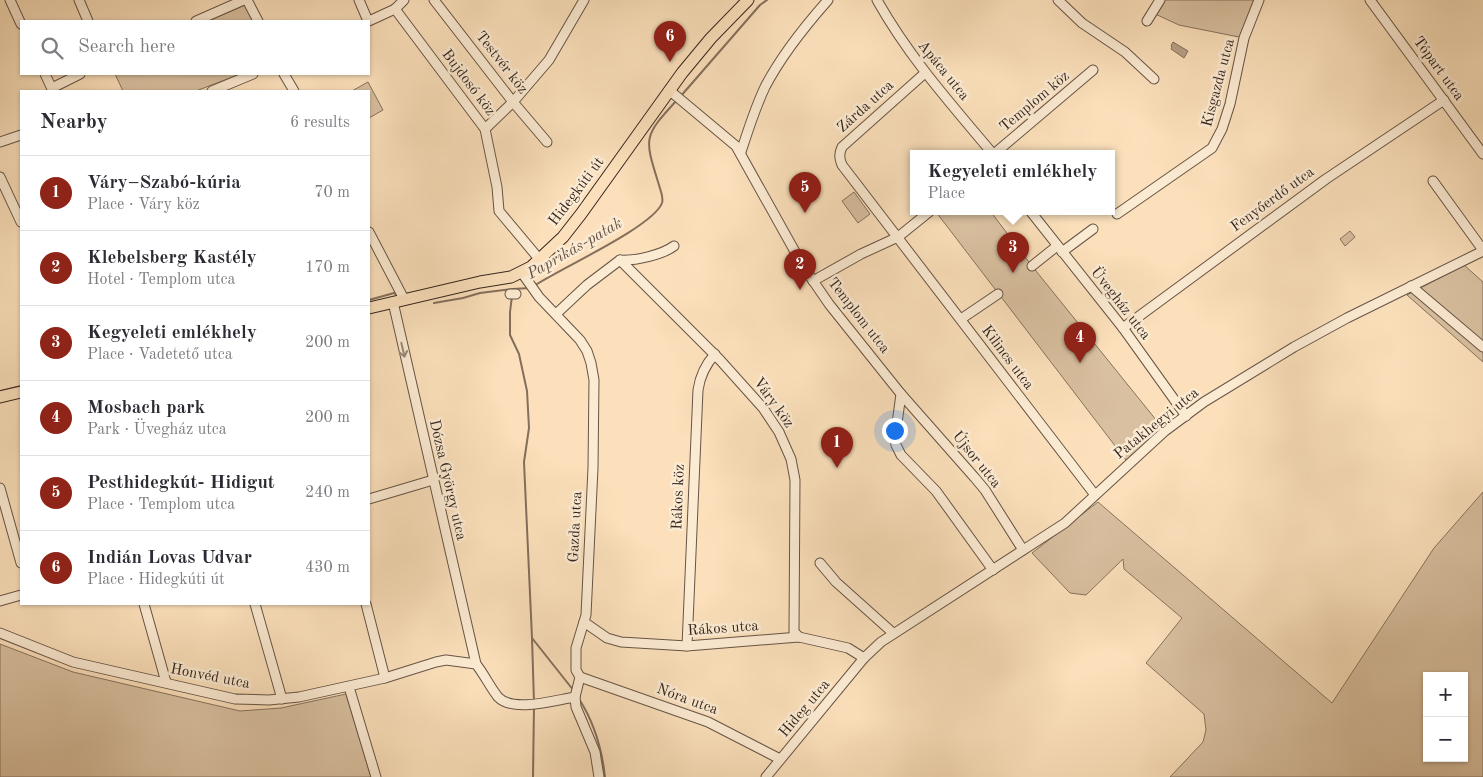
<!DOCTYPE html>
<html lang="en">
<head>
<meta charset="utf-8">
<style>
	:root { --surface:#fff; --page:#f7f7f7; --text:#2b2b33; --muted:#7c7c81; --line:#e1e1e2; --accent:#8f2418 }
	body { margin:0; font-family:"Old Standard TT",serif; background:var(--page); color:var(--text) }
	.controls { position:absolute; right:15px; bottom:15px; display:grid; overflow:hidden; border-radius:0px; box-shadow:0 1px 4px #0004 }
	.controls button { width:45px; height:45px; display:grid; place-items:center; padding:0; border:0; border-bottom:1px solid var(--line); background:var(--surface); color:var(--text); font:25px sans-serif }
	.you { position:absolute; left:894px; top:430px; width:18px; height:18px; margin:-12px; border:4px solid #fff; border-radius:50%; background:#1a73e8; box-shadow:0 0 0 8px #1a73e833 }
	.badge { display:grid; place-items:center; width:32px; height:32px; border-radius:50%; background:var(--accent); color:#fff; font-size:16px; font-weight:700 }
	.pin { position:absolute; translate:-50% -41px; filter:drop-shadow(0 1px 2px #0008) }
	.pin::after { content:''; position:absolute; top:26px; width:18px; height:15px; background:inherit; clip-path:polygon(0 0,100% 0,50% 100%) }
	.popup { position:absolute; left:910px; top:150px; width:205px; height:65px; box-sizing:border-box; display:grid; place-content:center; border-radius:0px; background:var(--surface); filter:drop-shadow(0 1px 4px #0005); font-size:16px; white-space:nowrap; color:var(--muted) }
	.popup b { font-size:19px; color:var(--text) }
	.popup::after { content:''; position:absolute; left:50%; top:100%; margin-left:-10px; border:10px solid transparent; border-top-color:var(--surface) }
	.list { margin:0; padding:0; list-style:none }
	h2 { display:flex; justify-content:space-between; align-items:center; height:65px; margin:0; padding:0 20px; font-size:21px }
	h2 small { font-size:16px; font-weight:400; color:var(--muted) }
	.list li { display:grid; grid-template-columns:32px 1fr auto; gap:15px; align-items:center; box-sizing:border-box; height:75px; padding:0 20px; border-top:1px solid var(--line) }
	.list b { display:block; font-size:19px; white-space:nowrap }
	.list p { margin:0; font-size:16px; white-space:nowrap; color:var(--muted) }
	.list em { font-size:16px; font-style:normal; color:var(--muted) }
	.icon { flex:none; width:28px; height:28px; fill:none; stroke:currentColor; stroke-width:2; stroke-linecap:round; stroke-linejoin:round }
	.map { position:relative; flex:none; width:1483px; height:777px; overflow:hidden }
	.search { position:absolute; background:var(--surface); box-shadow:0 1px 4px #0004; left:20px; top:20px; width:350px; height:55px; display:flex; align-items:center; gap:12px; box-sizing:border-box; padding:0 18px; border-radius:0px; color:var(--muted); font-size:19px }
	.panel { position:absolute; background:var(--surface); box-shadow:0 1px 4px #0004; left:20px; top:90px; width:350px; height:515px; border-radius:0px }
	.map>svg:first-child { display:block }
</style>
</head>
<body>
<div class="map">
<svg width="1483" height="777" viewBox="0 0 1483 777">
	<rect width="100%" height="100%" fill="#fbe0bb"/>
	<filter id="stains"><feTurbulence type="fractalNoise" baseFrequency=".004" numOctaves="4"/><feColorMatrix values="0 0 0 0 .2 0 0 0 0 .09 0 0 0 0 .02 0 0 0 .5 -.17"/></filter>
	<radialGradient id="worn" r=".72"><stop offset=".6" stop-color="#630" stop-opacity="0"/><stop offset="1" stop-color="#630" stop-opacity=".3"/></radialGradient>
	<g fill="#d9c0a0" stroke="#87725f" fill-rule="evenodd">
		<polygon points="1160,0 1259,0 1244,38 1179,25 1153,13"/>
		<polygon points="245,5 253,21 208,21"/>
		<polygon points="115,74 240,74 196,91 123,91"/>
		<polygon points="368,82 383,110 369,118 369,91 352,91"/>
		<polygon points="854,192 870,214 858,223 842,201"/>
		<polygon points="936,212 991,212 1032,266 1165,431 1129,464"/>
		<polygon points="1350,231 1355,237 1345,246 1340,239"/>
		<polygon points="1464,265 1483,282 1483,362 1407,295"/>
		<path d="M1483 492V777H1170L1203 742 1206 730 1204 714 1146 663 1182 618 1124 569 1123 559 1086 595 1070 593 1032 553 1098 502 1332 703 1434 548ZM1427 676H1464V758H1427Z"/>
		<polygon points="0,644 73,672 240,711 281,708 346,694 371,777 0,777"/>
	</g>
	<polygon fill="#b8a086" stroke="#846f5c" points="1173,42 1188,51 1184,58 1171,49 1172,47 1171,46"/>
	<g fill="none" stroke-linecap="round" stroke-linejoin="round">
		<g stroke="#846f5c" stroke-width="2">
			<polyline points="680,97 760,5 767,0"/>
			<path d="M534 286C559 269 653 227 662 203 664 197 660 190 659 185 644 137 643 137 677 100"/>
			<polyline points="512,292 513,289 530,288"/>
			<polyline points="512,296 510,312 510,335 519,354 527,391 529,428 524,462 532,638 574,691"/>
			<polyline points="369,300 394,293 397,295"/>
			<polyline points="434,303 463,298 480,293 513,289"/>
			<polyline points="0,391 21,386"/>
			<polyline points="532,639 534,702"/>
			<path d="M579 699C594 722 602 750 605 777"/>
			<polyline points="533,777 534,707"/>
		</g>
		<defs>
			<g id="minor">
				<polyline points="10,0 21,24"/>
				<polyline points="79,0 88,21"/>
				<polyline points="247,0 258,21"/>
				<polyline points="359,0 368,21"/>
				<polyline points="434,0 513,102 547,142"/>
				<path d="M877 0C909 57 951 104 993 154"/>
				<polyline points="1058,0 1082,23 1125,52 1154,79"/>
				<polyline points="1370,0 1483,154"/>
				<polyline points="395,9 485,129 497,187 499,211 540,260"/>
				<polyline points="196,21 244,0"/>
				<polyline points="369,21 395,9 404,0"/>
				<polyline points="1147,21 1160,0"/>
				<path d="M925 73 842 147C839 154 839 158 842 165L1095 495"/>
				<polyline points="45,74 53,91"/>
				<polyline points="284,74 294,91"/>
				<polyline points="52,88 80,74"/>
				<polyline points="669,90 736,146 803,266 829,304 901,394 975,478 985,490 1023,550"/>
				<polyline points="212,91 253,74"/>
				<polyline points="485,129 513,102 549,60 584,0"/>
				<polyline points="0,142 21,135"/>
				<path d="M741 152C748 130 755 108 765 87 781 56 805 26 828 0"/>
				<polyline points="994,154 1093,70"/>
				<polyline points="0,177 21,222"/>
				<polyline points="1433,181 1483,250"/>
				<polyline points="1031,212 1123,328 1186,416"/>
				<polyline points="1117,214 1212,148 1222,129 1230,104 1244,38 1259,0"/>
				<polyline points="369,232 404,299"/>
				<polyline points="1062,252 1093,229"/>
				<polyline points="620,260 720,360 763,408 779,432 791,459 795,480 794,632 799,637"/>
				<polyline points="1032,266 1057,246"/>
				<polyline points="522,273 539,297 580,340 587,351 591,363 594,380 593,468 586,615 576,648 576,670 580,677 575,697 576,707 595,752 599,777"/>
				<polyline points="813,281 861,254 898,237 929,212"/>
				<polyline points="1411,286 1483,347"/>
				<polyline points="510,294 516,294"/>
				<path d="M393 302 476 664C484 674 490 687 498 697 513 713 555 700 575 697"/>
				<path d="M556 314 587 285 620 260C635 261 662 255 674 246"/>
				<polyline points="961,319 998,294"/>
				<polyline points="1123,328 1326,179 1444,100"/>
				<polyline points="901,394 895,438 896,445 901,455 936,491 993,570"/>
				<polyline points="0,488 21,563"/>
				<polyline points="369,499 433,480"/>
				<polyline points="820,563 836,582 893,633"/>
				<polyline points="0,601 21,595"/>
				<polyline points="144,604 166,682"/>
				<polyline points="255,604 282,699"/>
				<polyline points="366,604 385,678"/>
				<polyline points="584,622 607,638 621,642 687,646 799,637 848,648 864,658"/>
				<polyline points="0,633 73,662 235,699 269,700 299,697 385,678 436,662 446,660 476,664"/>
				<path d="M687 646 698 390C700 376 706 364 715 354"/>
				<polyline points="580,677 708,722 780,759"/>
				<polyline points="349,687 376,777"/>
				<polyline points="766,777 864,658 881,642 1065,523 1165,431 1204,402 1294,347 1347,318 1483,251"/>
			</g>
			<g id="major">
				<polyline points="369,308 480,282 511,277 531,267 563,237 581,214 682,73 711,38 748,0"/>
				<polyline points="0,397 21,392"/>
			</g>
		</defs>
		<use href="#minor" stroke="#665445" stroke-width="11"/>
		<use href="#major" stroke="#35251e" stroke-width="13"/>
		<use href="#minor" stroke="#fcebd3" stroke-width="9"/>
		<use href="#major" stroke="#fbe0bb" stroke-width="11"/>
	</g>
	<defs><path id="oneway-shaft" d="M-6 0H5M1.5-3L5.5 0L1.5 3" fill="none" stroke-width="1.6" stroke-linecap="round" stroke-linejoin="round" transform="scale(1.25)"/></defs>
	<use stroke="#988878" href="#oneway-shaft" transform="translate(403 350) rotate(77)"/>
	<g text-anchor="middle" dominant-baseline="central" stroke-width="5" stroke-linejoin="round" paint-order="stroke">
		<g font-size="15" fill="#35251e" stroke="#fcebd3">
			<text transform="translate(501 63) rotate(52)">Testvér köz</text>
			<text transform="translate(1438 69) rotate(54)">Tópart utca</text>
			<text transform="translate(943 71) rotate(51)">Apáca utca</text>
			<text transform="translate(468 83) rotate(53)">Bujdosó köz</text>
			<text transform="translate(1219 83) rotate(-75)">Kisgazda utca</text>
			<text transform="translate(1035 102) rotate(-40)">Templom köz</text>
			<text transform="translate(866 107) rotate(-42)">Zárda utca</text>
			<text transform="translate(577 192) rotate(-53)">Hidegkúti út</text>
			<text transform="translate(1273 200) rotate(-36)">Fenyőerdő utca</text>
			<text transform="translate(1120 304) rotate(52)">Üvegház utca</text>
			<text transform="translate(858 316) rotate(52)">Templom utca</text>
			<text transform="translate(1007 358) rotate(53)">Kilincs utca</text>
			<text transform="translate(773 403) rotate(54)">Váry köz</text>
			<text transform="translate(1157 424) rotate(-39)">Patakhegyi utca</text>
			<text transform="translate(976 460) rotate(51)">Újsor utca</text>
			<text transform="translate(447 480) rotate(77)">Dózsa György utca</text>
			<text transform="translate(679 497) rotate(-88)">Rákos köz</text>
			<text transform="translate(576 527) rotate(-87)">Gazda utca</text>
			<text transform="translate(723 629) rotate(-4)">Rákos utca</text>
			<text transform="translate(210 677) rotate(11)">Honvéd utca</text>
			<text transform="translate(687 700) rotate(20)">Nóra utca</text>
			<text transform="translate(805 709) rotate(-50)">Hideg utca</text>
		</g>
		<g font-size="16" font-style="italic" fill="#635042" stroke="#fcebd3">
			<text transform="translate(575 249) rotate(-30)">Paprikás-patak</text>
		</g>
	</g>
	<rect width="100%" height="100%" filter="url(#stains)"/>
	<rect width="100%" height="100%" fill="url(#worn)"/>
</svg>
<div class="controls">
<button>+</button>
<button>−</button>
</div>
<div class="you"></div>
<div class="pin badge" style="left:837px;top:468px">1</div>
<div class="pin badge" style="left:800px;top:290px">2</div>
<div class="pin badge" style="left:1013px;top:273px">3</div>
<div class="popup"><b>Kegyeleti emlékhely</b>Place</div>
<div class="pin badge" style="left:1080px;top:363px">4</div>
<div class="pin badge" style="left:805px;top:213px">5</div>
<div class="pin badge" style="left:670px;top:62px">6</div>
<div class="search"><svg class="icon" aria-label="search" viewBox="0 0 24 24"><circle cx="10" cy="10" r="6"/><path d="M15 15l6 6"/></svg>Search here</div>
<section class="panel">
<h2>Nearby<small>6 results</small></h2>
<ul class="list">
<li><span class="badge">1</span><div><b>Váry–Szabó-kúria</b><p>Place · Váry köz</p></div><em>70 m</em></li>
<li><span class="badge">2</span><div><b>Klebelsberg Kastély</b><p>Hotel · Templom utca</p></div><em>170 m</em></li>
<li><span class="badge">3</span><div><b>Kegyeleti emlékhely</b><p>Place · Vadetető utca</p></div><em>200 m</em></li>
<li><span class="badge">4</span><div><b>Mosbach park</b><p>Park · Üvegház utca</p></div><em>200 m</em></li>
<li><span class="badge">5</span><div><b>Pesthidegkút- Hidigut</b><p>Place · Templom utca</p></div><em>240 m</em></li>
<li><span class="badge">6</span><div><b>Indián Lovas Udvar</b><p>Place · Hidegkúti út</p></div><em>430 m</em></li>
</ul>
</section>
</div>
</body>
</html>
